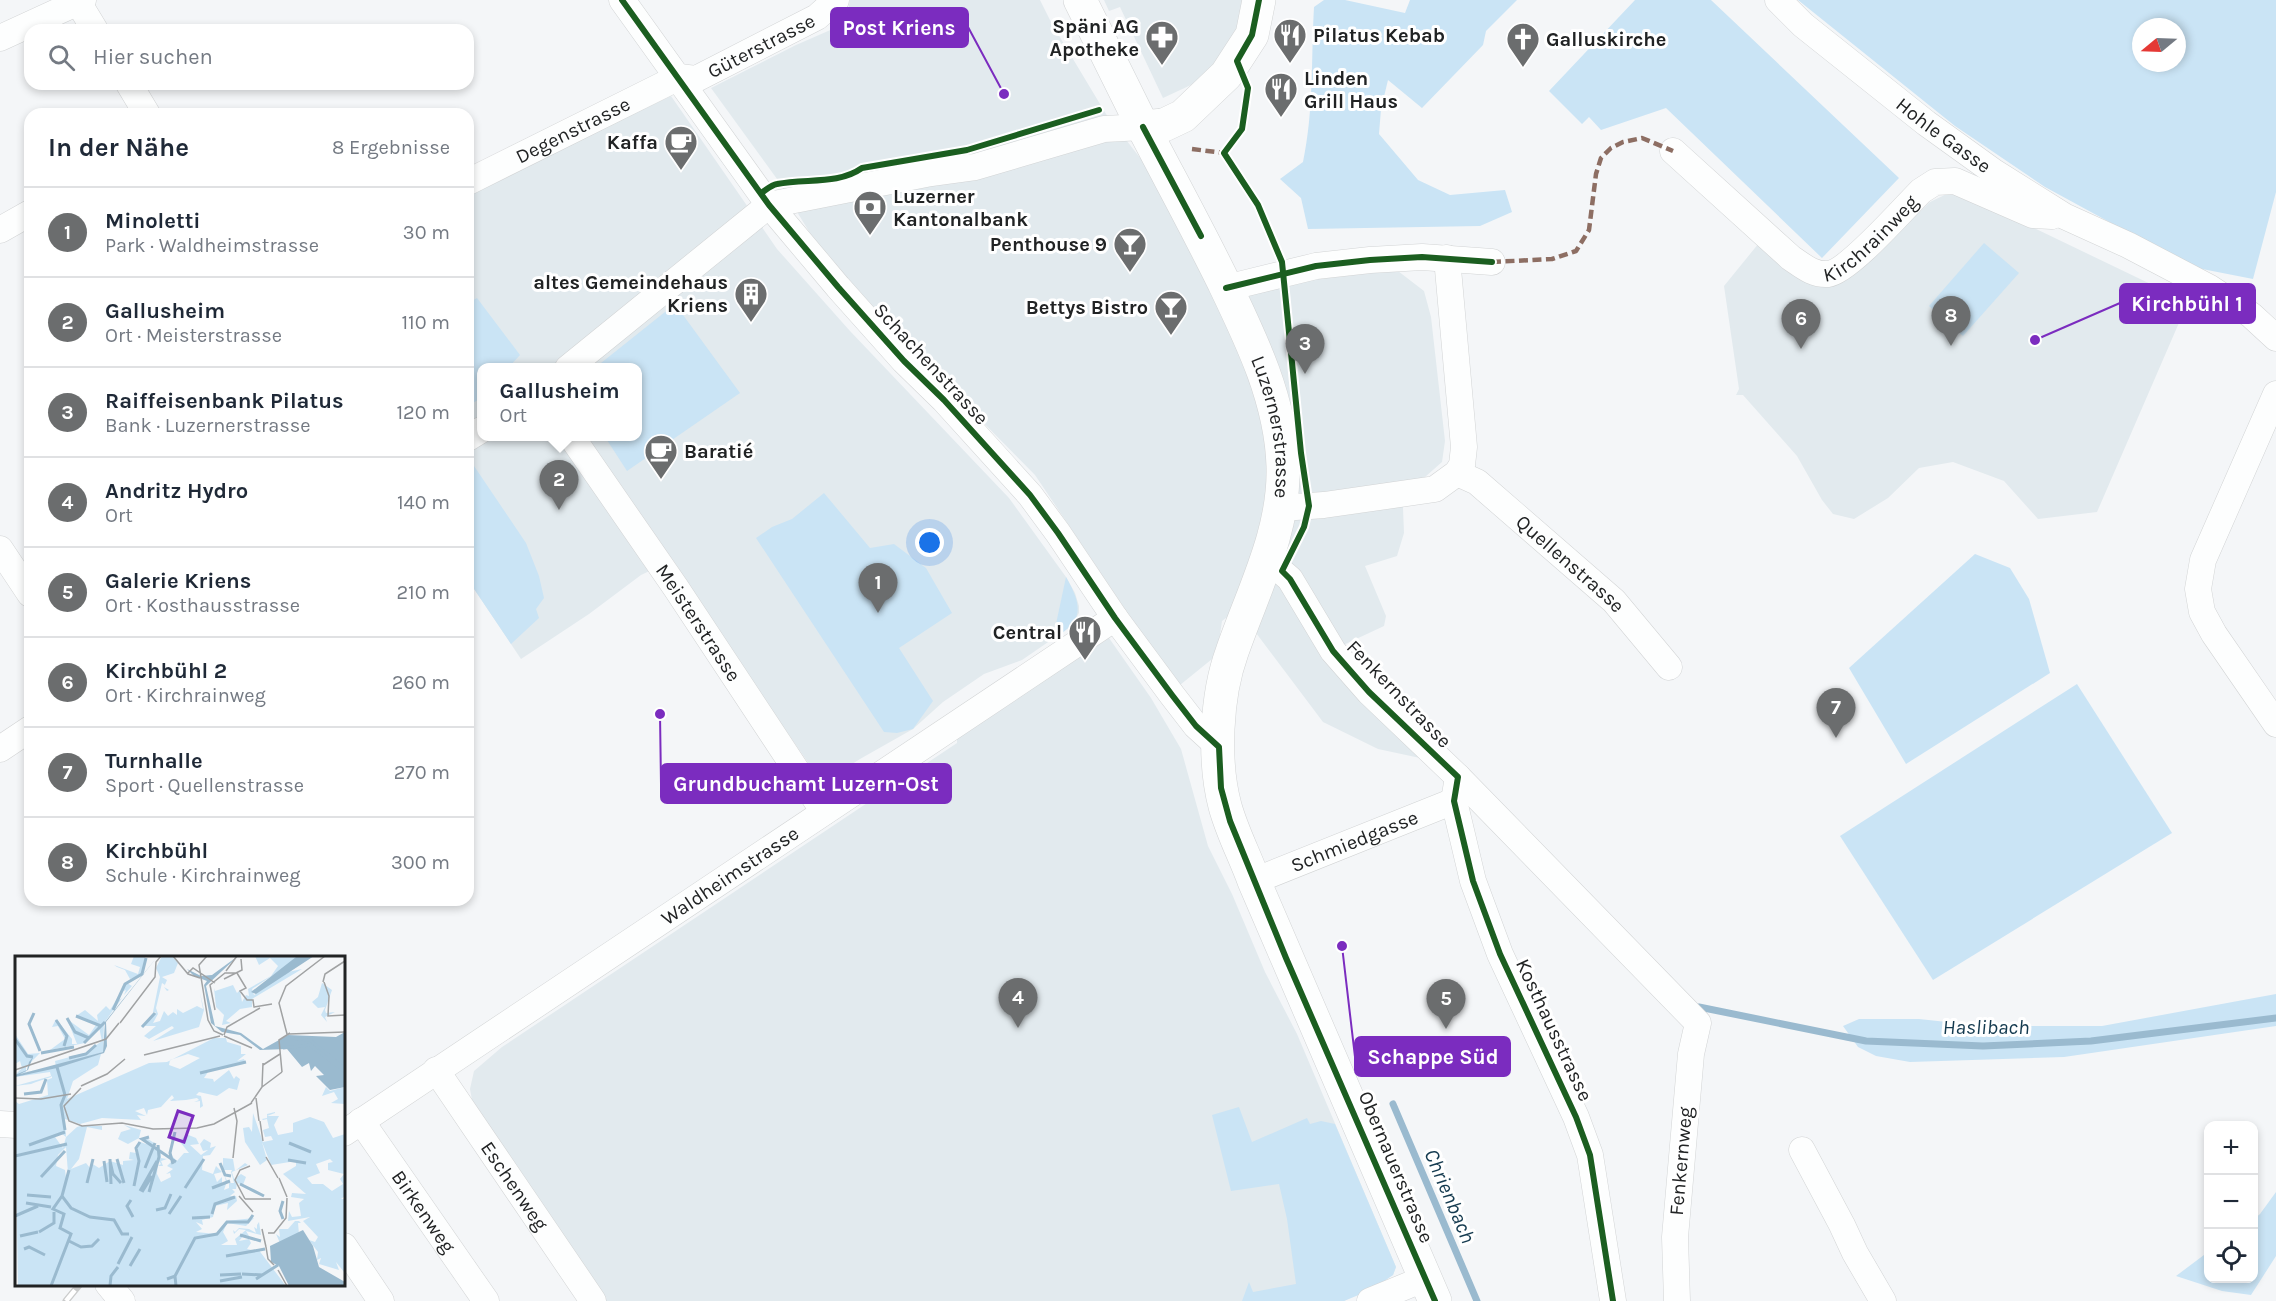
<!DOCTYPE html>
<html lang="de">
<head>
<meta charset="utf-8">
<style>
	:root { --surface:#fff; --page:#f6f6f7; --text:#1f2937; --muted:#747a83; --line:#e0e1e3; --accent:#6b6d6e }
	body { margin:0; font-family:Karla,sans-serif; background:var(--page); color:var(--text) }
	.controls { position:absolute; right:18px; bottom:18px; display:grid; overflow:hidden; border-radius:12px; box-shadow:0 3px 9px #0003 }
	.controls button { width:54px; height:54px; display:grid; place-items:center; padding:0; border:0; border-bottom:2px solid var(--line); background:var(--surface); color:var(--text); font:30px sans-serif }
	.compass { position:absolute; left:2132px; top:18px; width:54px; height:54px; border-radius:50%; background:var(--surface); box-shadow:0 3px 9px #0003; rotate:251deg }
	.you { position:absolute; left:930px; top:543px; width:21px; height:21px; margin:-15px; border:4px solid #fff; border-radius:50%; background:#1a73e8; box-shadow:0 0 0 9px #1a73e833 }
	.badge { display:grid; place-items:center; width:39px; height:39px; border-radius:50%; background:var(--accent); color:#fff; font-size:20px; font-weight:700 }
	.pin { position:absolute; translate:-50% -50px; filter:drop-shadow(0 2px 3px #0008) }
	.pin::after { content:''; position:absolute; top:32px; width:21px; height:18px; background:inherit; clip-path:polygon(0 0,100% 0,50% 100%) }
	.popup { position:absolute; left:477px; top:363px; width:165px; height:78px; box-sizing:border-box; display:grid; place-content:center; border-radius:12px; background:var(--surface); filter:drop-shadow(0 2px 4px #0005); font-size:20px; white-space:nowrap; color:var(--muted) }
	.popup b { font-size:22px; color:var(--text) }
	.popup::after { content:''; position:absolute; left:50%; top:100%; margin-left:-12px; border:12px solid transparent; border-top-color:var(--surface) }
	.list { margin:0; padding:0; list-style:none }
	h2 { display:flex; justify-content:space-between; align-items:center; height:78px; margin:0; padding:0 24px; font-size:26px }
	h2 small { font-size:20px; font-weight:400; color:var(--muted) }
	.list li { display:grid; grid-template-columns:39px 1fr auto; gap:18px; align-items:center; box-sizing:border-box; height:90px; padding:0 24px; border-top:2px solid var(--line) }
	.list b { display:block; font-size:22px; white-space:nowrap }
	.list p { margin:0; font-size:20px; white-space:nowrap; color:var(--muted) }
	.list em { font-size:20px; font-style:normal; color:var(--muted) }
	.icon { flex:none; width:33px; height:33px; fill:none; stroke:currentColor; stroke-width:2; stroke-linecap:round; stroke-linejoin:round }
	.map { position:relative; flex:none; width:2276px; height:1301px; overflow:hidden }
	.search { position:absolute; background:var(--surface); box-shadow:0 3px 9px #0003; left:24px; top:24px; width:450px; height:66px; display:flex; align-items:center; gap:15px; box-sizing:border-box; padding:0 21px; border-radius:18px; color:var(--muted); font-size:22px }
	.panel { position:absolute; background:var(--surface); box-shadow:0 3px 9px #0003; left:24px; top:108px; width:450px; height:798px; border-radius:18px }
	.map>svg:first-child { display:block }
</style>
</head>
<body>
<div class="map">
<svg width="2276" height="1301" viewBox="0 0 2276 1301">
	<rect width="100%" height="100%" fill="#f4f6f8"/>
	<g fill="#e2eaee" fill-rule="evenodd">
		<polygon points="850,0 1040,0 1052,24 1106,114 1224,266 1242,279 1381,269 1398,271 1424,291 1431,317 1445,441 1442,462 1425,477 1402,483 1404,533 1397,556 1365,566 1386,616 1384,626 1324,654 1422,749 1420,758 1378,749 1323,722 1238,609 1222,621 1217,655 1180,685 1169,673 1137,627 1035,475 951,390 938,379 816,243 777,179 711,88 796,45 835,28 847,17"/>
		<polygon points="1104,0 1251,0 1249,10 1206,78 1163,98 1120,7 1109,11"/>
		<path d="M671 96 777 249 850 331 1009 498 1066 577 1075 593 1079 606V613L1072 625 1054 638 1022 660 984 674 943 702 913 729 860 759 822 783 735 656 673 560 641 575 589 614 521 659 468 580V198L482 186ZM481 368H637V436H481Z"/>
		<polygon points="1955,190 2188,302 2097,512 2038,519 2004,481 1953,462 1919,468 1888,498 1854,519 1833,514 1822,500 1797,456 1743,395 1736,395 1739,389 1724,286 1759,243 1777,261 1801,280 1826,285 1847,280 1930,202"/>
		<polygon points="1109,638 1151,698 1181,749 1208,846 1232,894 1265,972 1297,1034 1396,1267 1393,1275 1344,1301 601,1301 472,1100 470,1089 474,1071 502,1047 957,743 957,736"/>
	</g>
	<g fill="#cae4f5" fill-rule="evenodd">
		<path d="M1324 0H1345L1405 13 1410 0H1517L1486 31 1483 45 1422 108 1388 80 1381 109 1379 134 1418 180 1450 195 1505 190 1512 212 1480 226 1308 229 1301 198 1280 179 1303 162C1314 110 1311 59 1314 7Z"/>
		<polygon points="1635,0 1711,0 1899,178 1822,258 1666,108 1601,130 1589,117 1582,124 1549,91"/>
		<path d="M1798 0H2276V192L2253 279 2192 267 2045 187 1955 126ZM2141 27H2177V63H2141Z"/>
		<polygon points="1984,243 2019,273 1963,336 1929,306"/>
		<polygon points="477,298 520,355 509,367 481,368 481,398 468,406 468,303"/>
		<polygon points="675,304 740,393 627,471 605,437 637,436 637,368 596,367"/>
		<polygon points="470,460 526,543 539,576 544,598 536,609 539,618 511,644 468,580 468,462"/>
		<polygon points="824,493 870,548 894,544 926,568 952,613 899,648 933,701 913,729 897,733 884,732 756,538 772,527 792,519"/>
		<polygon points="1975,554 2010,568 2029,599 2050,673 1906,764 1849,668"/>
		<path d="M1066 577C1082 605 1085 622 1053 638Z"/>
		<polygon points="2077,684 2172,833 1933,980 1840,836"/>
		<polygon points="2276,994 2276,1026 2064,1057 1910,1062 1876,1056 1858,1047 1843,1026 1859,1019 1919,1019 1984,1026 2102,1026"/>
		<polygon points="1239,1107 1252,1142 1307,1118 1310,1124 1321,1121 1335,1124 1396,1267 1393,1275 1373,1289 1344,1301 1242,1301 1249,1282 1253,1292 1296,1284 1287,1219 1279,1184 1231,1191 1212,1115"/>
		<polygon points="2276,1192 2276,1256 2251,1295 2222,1291 2176,1276 2208,1252 2208,1278 2254,1278 2254,1219 2260,1214"/>
	</g>
	<g fill="none" stroke-linecap="round" stroke-linejoin="round">
		<g stroke="#9abacf" stroke-width="7">
			<polyline points="1699,1007 1866,1041 1983,1046 2091,1041 2276,1018"/>
			<polyline points="1393,1104 1477,1301"/>
		</g>
		<defs>
			<g id="street">
				<polyline points="622,0 769,205 838,287 904,361 944,400 1030,495 1058,533 1115,618 1172,695 1196,726 1219,747"/>
				<path id="s1" d="M1778 0 1803 25 1926 123 1994 172 2064 216 2128 245 2210 288 2251 315 2276 338"/>
				<polyline points="78,2 95,30"/>
				<polyline points="0,38 83,0"/>
				<polyline points="129,84 147,114"/>
				<path id="s2" d="M1673 151 1791 258C1803 266 1813 275 1828 274 1848 272 1904 208 1921 191L1935 182 1955 181 2033 215 2052 216"/>
				<path id="s3" d="M468 182 679 77 696 79 817 17 836 0"/>
				<polyline points="0,230 30,213"/>
				<polyline points="1226,288 1316,266 1370,260 1422,257 1492,262"/>
				<polyline points="568,368 769,205 931,173 975,167 1104,129 1143,127"/>
				<polyline points="2276,394 2203,560 2198,589 2202,612 2214,634 2276,724"/>
				<path id="s4" d="M571 436 676 588 824 812"/>
				<polyline points="468,438 481,430"/>
				<path id="s5" d="M1457 473 1477 482 1614 601 1669 667"/>
				<polyline points="1281,508 1324,505 1435,489 1457,473 1462,465 1464,447 1447,258"/>
				<polyline points="0,549 30,594"/>
				<polyline points="1267,559 1290,579 1333,651 1369,692 1458,777 1698,1023 1691,1054 1675,1237 1677,1301"/>
				<polyline points="0,749 30,729"/>
				<polyline points="1458,777 1454,801 1473,881 1500,954 1576,1117 1590,1155 1613,1301"/>
				<path id="s6" d="M1254 881 1454 801"/>
				<path id="s7" d="M436 1070 593 1301"/>
				<path id="s8" d="M361 1121 486 1301"/>
				<polyline points="0,1124 16,1125"/>
				<path id="s9" d="M344 1133 1115 618"/>
				<polyline points="1802,1150 1842,1225 1855,1253 1883,1301"/>
				<polyline points="344,1246 381,1301"/>
				<polyline points="108,1284 122,1301"/>
				<polyline points="1370,1301 1426,1278"/>
			</g>
			<polyline id="secondary" points="1143,127 1164,125 1183,116 1226,75 1252,35 1259,0"/>
			<g id="primary">
				<path id="s10" d="M1080 0C1101 42 1122 85 1143 127 1170 179 1198 230 1224 283 1252 341 1281 401 1283 466 1285 532 1253 591 1232 652 1216 696 1213 761 1225 806 1232 832 1245 856 1254 881L1435 1301"/>
			</g>
		</defs>
		<use href="#street" stroke="#d2d4d5" stroke-width="27"/>
		<use href="#secondary" stroke="#d2d4d5" stroke-width="34"/>
		<use href="#primary" stroke="#d2d4d5" stroke-width="34"/>
		<use href="#street" stroke="#fdfefe" stroke-width="26"/>
		<use href="#secondary" stroke="#fdfefe" stroke-width="33"/>
		<use href="#primary" stroke="#fdfefe" stroke-width="33"/>
		<defs>
			<polyline id="rail" points="66,1301 80,1284"/>
		</defs>
		<use href="#rail" stroke="#cacbcb" stroke-width="7"/>
		<use href="#rail" stroke="#fff" stroke-width="4.5" stroke-dasharray="14" stroke-linecap="butt"/>
		<g stroke="#8d6e63" stroke-width="4.5" stroke-dasharray="9 4.5" stroke-linecap="butt">
			<polyline points="1192,149 1224,153 1226,156"/>
			<polyline points="1492,262 1552,259 1576,251 1589,230 1596,174 1601,158 1611,148 1623,142 1642,138 1673,151"/>
		</g>
		<defs>
			<g id="cycleway">
				<polyline points="622,0 769,205 838,287 904,361 944,400 1030,495 1058,533 1115,618 1172,695 1196,726 1219,747 1221,788 1230,821 1286,958 1435,1301"/>
				<polyline points="1259,0 1252,35 1237,61 1248,88 1242,129 1224,153 1258,205 1282,262 1301,453 1309,506 1304,527 1282,571 1290,579 1333,651 1369,692 1458,777 1454,801 1473,881 1500,954 1576,1117 1590,1155 1613,1301"/>
				<polyline points="1143,127 1201,236"/>
				<path d="M761 193C766 190 771 185 777 184 806 178 838 185 862 168L967 150 1099 110"/>
				<polyline points="1226,288 1316,266 1370,260 1422,257 1492,262"/>
			</g>
		</defs>
		<use href="#cycleway" stroke="#fff" stroke-width="10"/>
		<use href="#cycleway" stroke="#1b5e20" stroke-width="6"/>
	</g>
	<defs>
		<symbol id="restaurant-pin" viewBox="-11 -11 22 30"><path d="M0 17L-7.5 6A9.5 9.5 0 1 1 7.5 6Z" fill="#6b6d6e" stroke="#fff"/><path d="M-5-6h1v4h1v-4h1v4h1v-4h1v5L-1.5 .5V6h-2V.5L-5-1ZM5-6V6H3V1.5H1.5Q1.5-4 5-6Z" fill="#fff"/></symbol>
		<symbol id="pharmacy-pin" viewBox="-11 -11 22 30"><path d="M0 17L-7.5 6A9.5 9.5 0 1 1 7.5 6Z" fill="#6b6d6e" stroke="#fff"/><path d="M-2-6h4v4h4v4h-4v4h-4v-4h-4v-4h4Z" fill="#fff"/></symbol>
		<symbol id="church-pin" viewBox="-11 -11 22 30"><path d="M0 17L-7.5 6A9.5 9.5 0 1 1 7.5 6Z" fill="#6b6d6e" stroke="#fff"/><path d="M-1.2-6h2.4v3.5h3.3v2.4h-3.3V6h-2.4V-.1h-3.3v-2.4h3.3Z" fill="#fff"/></symbol>
		<symbol id="cafe-pin" viewBox="-11 -11 22 30"><path d="M0 17L-7.5 6A9.5 9.5 0 1 1 7.5 6Z" fill="#6b6d6e" stroke="#fff"/><path d="M-5.5-4.5H6V0H3Q3 3.5 0 3.5H-2.5Q-5.5 3.5-5.5 0ZM3-3.2v2h1.7v-2ZM-6 4.5H4V6H-6Z" fill="#fff"/></symbol>
		<symbol id="bank-pin" viewBox="-11 -11 22 30"><path d="M0 17L-7.5 6A9.5 9.5 0 1 1 7.5 6Z" fill="#6b6d6e" stroke="#fff"/><path d="M-6-4H6V4H-6ZM0-2.3a2.3 2.3 0 1 0 0 4.6a2.3 2.3 0 1 0 0-4.6Z" fill="#fff"/></symbol>
		<symbol id="bar-pin" viewBox="-11 -11 22 30"><path d="M0 17L-7.5 6A9.5 9.5 0 1 1 7.5 6Z" fill="#6b6d6e" stroke="#fff"/><path d="M-6-5H6L.8 .8V4.5H3.5V6h-7V4.5H-.8V.8Z" fill="#fff"/></symbol>
		<symbol id="building-pin" viewBox="-11 -11 22 30"><path d="M0 17L-7.5 6A9.5 9.5 0 1 1 7.5 6Z" fill="#6b6d6e" stroke="#fff"/><path d="M-4-6H4V6H1V3H-1V6H-4ZM-2.5-4.3h1.7v1.8h-1.7ZM.8-4.3h1.7v1.8H.8ZM-2.5-1h1.7V.8h-1.7ZM.8-1h1.7V.8H.8Z" fill="#fff"/></symbol>
	</defs>
	<g fill-rule="evenodd">
		<use href="#restaurant-pin" x="1271" y="16" width="38" height="52"/>
		<use href="#pharmacy-pin" x="1143" y="18" width="38" height="52"/>
		<use href="#church-pin" x="1504" y="20" width="38" height="52"/>
		<use href="#restaurant-pin" x="1262" y="70" width="38" height="52"/>
		<use href="#cafe-pin" x="662" y="123" width="38" height="52"/>
		<use href="#bank-pin" x="851" y="188" width="38" height="52"/>
		<use href="#bar-pin" x="1111" y="225" width="38" height="52"/>
		<use href="#building-pin" x="732" y="275" width="38" height="52"/>
		<use href="#bar-pin" x="1152" y="288" width="38" height="52"/>
		<use href="#cafe-pin" x="642" y="432" width="38" height="52"/>
		<use href="#restaurant-pin" x="1066" y="613" width="38" height="52"/>
	</g>
	<g text-anchor="middle" dominant-baseline="central" stroke-width="6" stroke-linejoin="round" paint-order="stroke">
		<g font-size="20" font-weight="bold" fill="#212324" stroke="#fff" text-anchor="end">
			<text x="1139" y="26">Späni AG<tspan x="1139" dy="23">Apotheke</tspan></text>
			<text x="1313" y="35" text-anchor="start">Pilatus Kebab</text>
			<text x="1546" y="39" text-anchor="start">Galluskirche</text>
			<text x="1304" y="78" text-anchor="start">Linden<tspan x="1304" dy="23">Grill Haus</tspan></text>
			<text x="658" y="142">Kaffa</text>
			<text x="893" y="196" text-anchor="start">Luzerner<tspan x="893" dy="23">Kantonalbank</tspan></text>
			<text x="1107" y="244">Penthouse 9</text>
			<text x="728" y="282">altes Gemeindehaus<tspan x="728" dy="23">Kriens</tspan></text>
			<text x="1148" y="307">Bettys Bistro</text>
			<text x="684" y="451" text-anchor="start">Baratié</text>
			<text x="1062" y="632">Central</text>
		</g>
		<g font-size="20" fill="#212324" stroke="#fff">
			<text stroke="none"><textPath href="#s3" startOffset="326">Güterstrasse</textPath></text>
			<text stroke="none"><textPath href="#s3" startOffset="117">Degenstrasse</textPath></text>
			<text stroke="none"><textPath href="#s1" startOffset="214">Hohle Gasse</textPath></text>
			<text stroke="none"><textPath href="#s2" startOffset="256">Kirchrainweg</textPath></text>
			<text transform="translate(931 364) rotate(47)">Schachenstrasse</text>
			<text stroke="none"><textPath href="#s10" startOffset="471">Luzernerstrasse</textPath></text>
			<text stroke="none"><textPath href="#s5" startOffset="146">Quellenstrasse</textPath></text>
			<text stroke="none"><textPath href="#s4" startOffset="226">Meisterstrasse</textPath></text>
			<text transform="translate(1399 694) rotate(46)">Fenkernstrasse</text>
			<text stroke="none"><textPath href="#s6" startOffset="108">Schmiedgasse</textPath></text>
			<text stroke="none"><textPath href="#s9" startOffset="464">Waldheimstrasse</textPath></text>
			<text transform="translate(1554 1030) rotate(65)">Kosthausstrasse</text>
			<text transform="translate(1681 1161) rotate(-85)">Fenkernweg</text>
			<text transform="translate(1396 1167) rotate(67)">Obernauerstrasse</text>
			<text stroke="none"><textPath href="#s7" startOffset="140">Eschenweg</textPath></text>
			<text stroke="none"><textPath href="#s8" startOffset="110">Birkenweg</textPath></text>
		</g>
		<g font-size="21" font-style="italic" fill="#143a4f" stroke="#fff">
			<text x="1986" y="1027">Haslibach</text>
			<text transform="translate(1450 1196) rotate(67)">Chrienbach</text>
		</g>
	</g>
	<g transform="translate(15 956)">
		<rect width="330" height="330" fill="#f4f6f8"/>
		<path d="M119 0H130L129 9 125 20 115 23 110 14 102 11 99 9 123 18 125 11 116 8ZM147 0H157L163 7 159 17 147 21 152 24 149 31 154 34 152 35 149 31 150 29 147 27 141 52 143 58 138 67 145 65 149 55 153 60 158 56 162 59V53L168 57 182 50 188 53 185 37 189 54 184 71 138 85 159 72 157 70 134 83 129 80 141 70H127L141 56H138L145 21 141 12ZM240 0H283L270 11 237 33 239 39 273 16 287 13 237 43V51L225 53 211 65 216 67 207 69 209 59 201 51 199 32 200 35 218 29 222 37 225 34 227 46 231 39 234 40 233 33 256 20 263 10 255 2 244 9ZM112 27 117 30 109 39 111 34 106 36 104 44 107 42 89 67 88 96 41 111 40 105 70 97 87 85 84 71 70 87 35 94 50 83 43 70 37 71 41 63 57 83V88H62L52 63 74 79 81 69 61 60 70 54 83 65 82 59 91 50 95 54ZM307 27 317 34 310 54 311 57 320 56 310 61 312 66 306 59 310 51 303 52 297 46 303 41ZM0 78 13 98 25 97 11 111V116L22 114 0 119 7 112 5 105 0 108ZM199 82H211L212 86 226 90V98H231L222 105 229 103 230 106 193 116 189 122 198 123 199 126 214 114 219 123 221 120 225 123 222 134 214 132 202 140 184 136 181 139 186 140 188 150 185 152V145L179 146 184 144 182 142 171 144 176 154 171 144 155 145 159 142 157 139 146 151 133 154 132 159 129 152 120 155 131 160 122 159 126 164 87 162 65 168 50 163 51 181 46 177 40 181 48 192 51 181 62 171 65 170H87V174L72 171 64 203 56 213 71 207 75 212 76 207 84 212 95 205 108 209V205L119 204 114 203 115 196 121 197 125 186 131 188 129 182 133 183 139 187 138 193 146 195V202L152 203 146 205 148 210H143L146 208 143 204 142 218 146 226 156 221 155 217 151 218 158 213 152 210 157 205 155 198 162 205 169 197H174L165 186 171 178 181 182 184 188 175 189 186 199 193 194 188 195 185 188 189 183 196 187 195 192 201 190 195 199 188 200 187 214 198 218 201 210 207 216 199 218 202 226 207 221V228L211 227 210 220 212 225 209 234 214 232V227H219L217 219 216 216 217 214H208V202L218 203 220 215 230 207 233 209 217 216 219 223 226 218 231 221 228 229 222 227 221 233H217L220 236 215 240H221L222 245 212 254 213 247 200 250 198 261 187 264 188 269 181 266 187 273 181 276 201 278 211 265 239 262 231 270 212 267 208 276 213 285 206 289H222L220 283 231 274 224 273 219 278 218 274 220 276 224 272 234 273 241 277 239 271 242 273V269L244 266 246 279 231 275 234 280 229 279 224 285 234 283 236 287 232 293 237 294 233 298 243 293 271 330H3L0 145 4 148 33 139 32 124 37 122V120L36 121 21 126 16 128 0 130 36 120 35 116 0 121 86 98 83 109 58 125 52 143 134 107 152 106ZM173 98 185 102 165 113 154 109 155 104ZM51 191 53 217 51 222 50 214 41 210 43 199ZM311 131 315 135 330 131V148L316 147 323 143 319 136 307 140ZM260 156V157L252 160H264L259 169 263 179 278 176V167L295 161 309 166 318 182 330 178V240L326 243H330L329 316 321 306 324 314 304 308 306 302 302 304 303 296 294 284 300 286 303 281 288 265 295 261 273 265 274 255 277 261 286 260 284 247 289 243 276 241 277 237 291 238 268 218 281 210V205L256 209 247 186 252 204 245 209 230 186 228 172 234 171 237 176 238 157 248 186 258 184 256 180 250 181 248 174 254 172 252 163 248 164 247 163 252 162V158ZM315 203 318 206 313 207V214L329 218 325 223 328 228 317 235 308 228H297L292 222 305 217 301 208ZM109 169 126 174 124 182 113 188 103 183 106 176 116 173ZM280 265H284L286 267H283L284 278 265 287 261 278 265 281 264 273H273Z" fill="#cae4f5" fill-rule="evenodd"/>
		<path d="M223 0 191 30 200 70 226 77 248 93 273 79 321 81 330 76V131L315 134 301 120 309 119 300 110 296 115 294 107 287 111 272 93 245 94 225 79 207 76 196 67 189 29 192 25 179 20 172 13 186 20 197 19ZM299 0 241 38 236 36 281 1ZM142 1 91 66 92 90 89 97 42 112 0 121V119L12 114 14 106 18 101 27 96 18 101 13 114 5 118 88 96 90 66ZM288 274 298 290 304 311 330 326V330H274L264 310 256 306 255 290Z" fill="#9abacf"/>
		<path fill="none" stroke="#9abacf" stroke-width="3" d="M98 54 110 28 127 18 131 2M19 57 14 68 25 95M61 60 86 70M52 62 60 76 74 82M41 64 52 80 49 90M127 71 140 57M271 82 295 84 330 113M0 83 12 100 18 101M69 87 90 66M268 92 295 89 330 116M26 97 59 91M54 102 71 98 81 89M42 111 50 139 46 149 50 174M185 117 231 106M9 138 26 136 31 123M134 181 127 183 161 206M274 187 296 196M14 189 50 176M0 200 52 188M95 203 96 228M102 203 109 227M273 204 291 207M89 205 92 226M95 205 98 218 106 227M205 207 210 219 216 220M158 208 155 197 160 176M130 212 140 187M26 221 50 195M72 227 78 203M225 228 249 240M119 230 124 205 121 192 125 186M170 232 189 203M197 232 215 225M125 235 142 205M127 236 137 220M134 236 144 201 143 189M12 239 36 241M47 240 54 214M116 244 112 250 118 261M268 245 265 255 268 263M11 247 36 251M141 254 150 252 156 238M154 258 166 240M197 258 200 248 220 241M0 260 23 250M177 262 195 261M24 276 39 267V256M225 279 246 285M5 280 23 276M54 285 66 291 77 290 84 283M9 293 14 291 30 299M211 300 250 293M103 308 117 281M115 310 125 293M227 318 248 319M205 319 226 318M160 320 180 282 202 278 212 266H233L238 259M152 323 160 320 161 330M241 323 263 309M205 325 227 321M36 330 56 278 45 272 49 258 38 253 47 240 56 252 75 261 99 264 107 278H114M95 330 96 320 103 311"/>
		<path fill="none" stroke="#a0a2a3" stroke-width="1.5" d="M158 0 173 18 185 22M192 0 184 9 193 64 199 75 208 79M211 15 222 0M173 17 178 12 200 27M222 17 231 32 225 35 232 44H238L239 51 257 48M209 23 227 14 226 3M308 26 310 18 330 5M309 26 314 40 313 60 330 59M200 54 195 29 210 17H223M105 67 140 21 141 6 146 0M272 78 264 47 271 30 310 0M274 78 330 76M209 79 212 71 245 52M209 80 237 92M129 99 205 80M248 109 265 98M0 114 91 83 104 67M267 116 264 84 275 77M66 130 92 118 110 103M247 131 267 116M66 132 49 150 54 165 67 170 107 167 138 173 182 172 199 168 237 147M0 142 26 143 56 138M241 142 244 165M236 147 247 131 248 107M245 165 248 185M251 201 263 222M218 202 222 165 219 152M264 222 272 241M224 240 238 256M230 243 220 224 225 214 235 210M230 243H256M247 273 251 291M253 277H259L271 262 272 242M251 291 253 303 259 309M263 314 272 330"/>
		<path fill="#7b2cbf" fill-opacity="0.15" stroke="#7b2cbf" stroke-width="3" d="M163 155 178 160 169 186 154 181Z"/>
		<rect width="330" height="330" fill="none" stroke="#212324" stroke-width="3"/>
	</g>
	<path fill="none" stroke="#7b2cbf" stroke-width="2" d="M1004 94L968 27M2035 340L2120 303M660 714L661 784M1342 946L1355 1057"/>
	<g fill="#7b2cbf" stroke="#fff" stroke-width="2">
		<circle cx="1004" cy="94" r="6"/>
		<circle cx="2035" cy="340" r="6"/>
		<circle cx="660" cy="714" r="6"/>
		<circle cx="1342" cy="946" r="6"/>
	</g>
	<g fill="#7b2cbf" stroke="#7b2cbf" stroke-width="2">
		<rect x="831" y="8" width="137" height="39" rx="6"/>
		<rect x="2120" y="284" width="135" height="39" rx="6"/>
		<rect x="661" y="764" width="290" height="39" rx="6"/>
		<rect x="1355" y="1037" width="155" height="39" rx="6"/>
	</g>
	<g font-size="21" text-anchor="middle" font-weight="bold" fill="#fff">
		<text x="899" y="35">Post Kriens</text>
		<text x="2187" y="311">Kirchbühl 1</text>
		<text x="806" y="791">Grundbuchamt Luzern-Ost</text>
		<text x="1433" y="1064">Schappe Süd</text>
	</g>
</svg>
<div class="controls">
<button>+</button>
<button>−</button>
<button><svg class="icon" aria-label="locate" viewBox="0 0 24 24"><circle cx="12" cy="12" r="6"/><path d="M12 2v4M12 18v4M2 12h4M18 12h4"/></svg></button>
</div>
<svg class="compass" viewBox="-18 -18 36 36"><path d="M0-13l5 13h-10z" fill="#e53935"/><path d="M0 13l5-13h-10z" fill="#747a83"/></svg>
<div class="you"></div>
<div class="pin badge" style="left:878px;top:613px">1</div>
<div class="pin badge" style="left:559px;top:510px">2</div>
<div class="popup"><b>Gallusheim</b>Ort</div>
<div class="pin badge" style="left:1305px;top:374px">3</div>
<div class="pin badge" style="left:1018px;top:1028px">4</div>
<div class="pin badge" style="left:1446px;top:1029px">5</div>
<div class="pin badge" style="left:1801px;top:349px">6</div>
<div class="pin badge" style="left:1836px;top:738px">7</div>
<div class="pin badge" style="left:1951px;top:346px">8</div>
<div class="search"><svg class="icon" aria-label="search" viewBox="0 0 24 24"><circle cx="10" cy="10" r="6"/><path d="M15 15l6 6"/></svg>Hier suchen</div>
<section class="panel">
<h2>In der Nähe<small>8 Ergebnisse</small></h2>
<ul class="list">
<li><span class="badge">1</span><div><b>Minoletti</b><p>Park · Waldheimstrasse</p></div><em>30 m</em></li>
<li><span class="badge">2</span><div><b>Gallusheim</b><p>Ort · Meisterstrasse</p></div><em>110 m</em></li>
<li><span class="badge">3</span><div><b>Raiffeisenbank Pilatus</b><p>Bank · Luzernerstrasse</p></div><em>120 m</em></li>
<li><span class="badge">4</span><div><b>Andritz Hydro</b><p>Ort</p></div><em>140 m</em></li>
<li><span class="badge">5</span><div><b>Galerie Kriens</b><p>Ort · Kosthausstrasse</p></div><em>210 m</em></li>
<li><span class="badge">6</span><div><b>Kirchbühl 2</b><p>Ort · Kirchrainweg</p></div><em>260 m</em></li>
<li><span class="badge">7</span><div><b>Turnhalle</b><p>Sport · Quellenstrasse</p></div><em>270 m</em></li>
<li><span class="badge">8</span><div><b>Kirchbühl</b><p>Schule · Kirchrainweg</p></div><em>300 m</em></li>
</ul>
</section>
</div>
</body>
</html>
